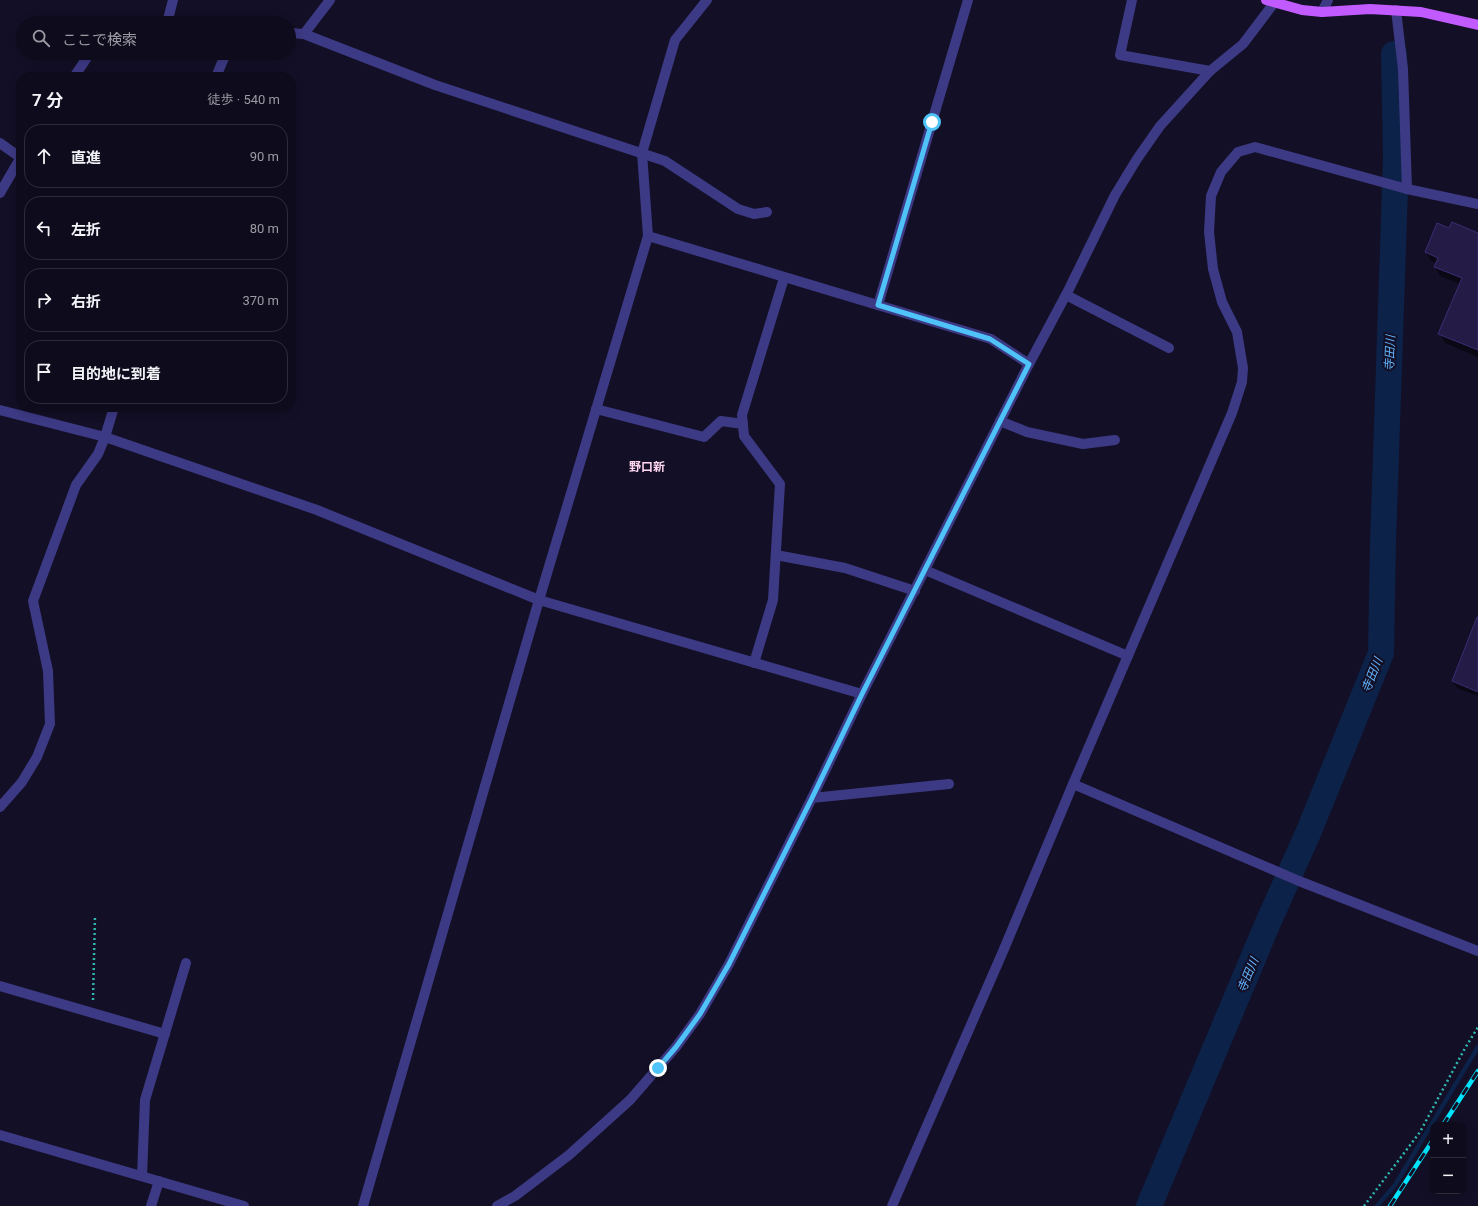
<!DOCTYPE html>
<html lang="ja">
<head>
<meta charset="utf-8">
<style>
	:root { --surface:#0e0b1c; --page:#171425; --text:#f1f3f6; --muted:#9b9ba3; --line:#2e2b3b }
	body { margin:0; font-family:Roboto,"Noto Sans JP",sans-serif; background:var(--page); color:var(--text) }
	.controls { position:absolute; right:12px; bottom:12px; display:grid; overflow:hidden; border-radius:8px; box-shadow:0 2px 10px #0003 }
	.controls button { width:36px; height:36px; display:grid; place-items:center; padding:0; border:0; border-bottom:1px solid var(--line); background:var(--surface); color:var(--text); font:20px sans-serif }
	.stop { position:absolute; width:12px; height:12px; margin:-9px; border:3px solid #4fc3f7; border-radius:50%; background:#fff }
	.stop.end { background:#4fc3f7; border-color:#fff; box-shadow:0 1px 4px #0008 }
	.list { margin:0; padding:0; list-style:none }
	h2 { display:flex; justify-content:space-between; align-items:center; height:52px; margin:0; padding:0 16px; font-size:17px }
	h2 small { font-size:13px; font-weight:400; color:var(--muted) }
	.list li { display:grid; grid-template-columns:26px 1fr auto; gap:12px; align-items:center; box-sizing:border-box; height:64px; margin:0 8px 8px; padding:0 8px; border:1px solid var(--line); border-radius:16px }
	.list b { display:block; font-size:15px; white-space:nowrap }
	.list em { font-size:13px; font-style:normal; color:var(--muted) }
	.icon { flex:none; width:22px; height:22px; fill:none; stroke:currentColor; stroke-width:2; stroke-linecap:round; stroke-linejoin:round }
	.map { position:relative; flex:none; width:1478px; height:1206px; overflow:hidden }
	.search { position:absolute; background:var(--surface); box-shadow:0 2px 10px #0003; left:16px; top:16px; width:280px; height:44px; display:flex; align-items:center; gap:10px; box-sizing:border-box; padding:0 14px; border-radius:22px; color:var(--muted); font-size:15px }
	.panel { position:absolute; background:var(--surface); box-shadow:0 2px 10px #0003; left:16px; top:72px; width:280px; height:340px; border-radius:16px }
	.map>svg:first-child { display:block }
</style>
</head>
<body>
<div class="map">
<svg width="1478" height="1206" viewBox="0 0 1478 1206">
	<rect width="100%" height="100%" fill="#130f26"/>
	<g fill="#0007">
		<polygon points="1450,229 1478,234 1478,357 1445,343 1440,334 1460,284 1440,276 1435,267 1436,263 1431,261 1426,252"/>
		<polygon points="1478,633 1478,696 1457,688 1453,681"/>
	</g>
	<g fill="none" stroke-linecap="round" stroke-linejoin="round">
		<polyline stroke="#0c2248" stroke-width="4.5" points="1377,1206 1395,1185 1478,1047"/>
		<polyline stroke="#0c2248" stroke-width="26" points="1149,1206 1267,925 1309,831 1381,653 1383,543 1396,159 1394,54"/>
	</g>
	<g fill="#241b47" stroke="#3b2d73">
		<polygon points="1452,222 1478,233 1478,350 1438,334 1462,278 1434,267 1438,258 1425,252 1437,223 1449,228"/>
		<polygon points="1477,617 1478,617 1478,692 1452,681"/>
	</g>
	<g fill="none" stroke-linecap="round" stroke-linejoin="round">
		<g stroke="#2fb8b0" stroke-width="2.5" stroke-dasharray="2 3" stroke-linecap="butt">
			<polyline points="93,1000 95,916"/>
			<polyline points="1364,1206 1420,1132 1464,1050 1478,1027"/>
		</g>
		<g stroke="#3d3a85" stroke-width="10">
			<polyline points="1132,0 1120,55 1210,71"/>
			<polyline points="1322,12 1328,0"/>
			<polyline points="167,23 173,0"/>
			<polyline points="289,33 304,34 435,85 665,161 738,209 754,214 767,212"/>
			<polyline points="304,34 330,0"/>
			<polyline points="74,77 90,53"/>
			<polyline points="216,77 226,53"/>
			<polyline points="0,143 21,158"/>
			<polyline points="1407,189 1478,204"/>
			<polyline points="0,193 21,157"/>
			<polyline points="648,236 991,339 1029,364"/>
			<polyline points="1066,295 1169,348"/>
			<polyline points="878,305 968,0"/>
			<polyline points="596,409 704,437 721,421 743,424"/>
			<polyline points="0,410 105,437 317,510 539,600 862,694"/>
			<polyline points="1000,421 1027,432 1083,444 1115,440"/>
			<polyline points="776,555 845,568 915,591"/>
			<polyline points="925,570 1128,656"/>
			<polyline points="754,663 773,600 780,484 744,436 742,415 784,278"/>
			<polyline points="1073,784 1299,881 1478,951"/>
			<polyline points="812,798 949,784"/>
			<polyline points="0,807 22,782 37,757 50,724 48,671 33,601 76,485 98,454 105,437 114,407"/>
			<polyline points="0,986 165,1034"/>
			<polyline points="0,1135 244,1206"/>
			<polyline points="142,1176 145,1100 186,963"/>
			<polyline points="151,1206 159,1181"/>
			<polyline points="363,1206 539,600 648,236 642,153 675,40 707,0"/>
			<polyline points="497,1206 515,1196 569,1155 630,1100 676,1047 700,1014 729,964 812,798 862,694 1029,364 1069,289 1115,195 1137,159 1160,126 1210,71 1243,44 1274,3"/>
			<polyline points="892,1206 1004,949 1073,784 1232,413 1242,382 1243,368 1237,332 1222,302 1213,269 1209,232 1211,196 1221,172 1238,152 1255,147 1407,189 1403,69 1396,10"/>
		</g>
		<polyline stroke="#c25bff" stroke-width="10" points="1266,0 1302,10 1322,12 1370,9 1421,12 1478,25"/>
		<defs>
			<g id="rail">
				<polyline points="1443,1125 1478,1071"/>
				<polyline points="1390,1206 1433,1140"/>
			</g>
		</defs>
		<use href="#rail" stroke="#00e5ff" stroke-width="4.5"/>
		<use href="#rail" stroke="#130f26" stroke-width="3" stroke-dasharray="9" stroke-linecap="butt"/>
	</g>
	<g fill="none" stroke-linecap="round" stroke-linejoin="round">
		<polyline stroke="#4fc3f7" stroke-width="5" points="658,1068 676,1047 700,1014 729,964 812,798 862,694 1029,364 990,339 878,305 932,122"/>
	</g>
	<g text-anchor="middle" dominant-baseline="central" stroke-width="4" stroke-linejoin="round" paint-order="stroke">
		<g font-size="12" font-style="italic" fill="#62b6ff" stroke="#130f26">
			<text transform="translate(1390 353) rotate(-88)">寺田川</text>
			<text transform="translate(1372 675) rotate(-68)">寺田川</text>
			<text transform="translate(1248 975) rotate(-67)">寺田川</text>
		</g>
		<g font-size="12" font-weight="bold" fill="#ffd6f0" stroke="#130f26">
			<text x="647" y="467">野口新</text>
		</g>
	</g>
</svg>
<div class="controls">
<button>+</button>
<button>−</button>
</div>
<div class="stop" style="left:932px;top:122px"></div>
<div class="stop end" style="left:658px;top:1068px"></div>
<div class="search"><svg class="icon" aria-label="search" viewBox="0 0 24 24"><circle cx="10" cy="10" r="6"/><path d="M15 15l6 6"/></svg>ここで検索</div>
<section class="panel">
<h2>7 分<small>徒歩 · 540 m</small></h2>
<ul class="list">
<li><svg class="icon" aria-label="ahead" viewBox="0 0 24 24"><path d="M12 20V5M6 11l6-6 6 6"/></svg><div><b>直進</b></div><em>90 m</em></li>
<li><svg class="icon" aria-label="left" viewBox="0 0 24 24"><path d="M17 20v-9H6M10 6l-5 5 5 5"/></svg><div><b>左折</b></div><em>80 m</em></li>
<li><svg class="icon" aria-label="right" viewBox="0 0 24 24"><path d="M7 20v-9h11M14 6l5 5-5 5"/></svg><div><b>右折</b></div><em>370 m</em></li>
<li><svg class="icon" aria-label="arrive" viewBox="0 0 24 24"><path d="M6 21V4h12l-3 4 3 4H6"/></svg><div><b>目的地に到着</b></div></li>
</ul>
</section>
</div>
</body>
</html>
